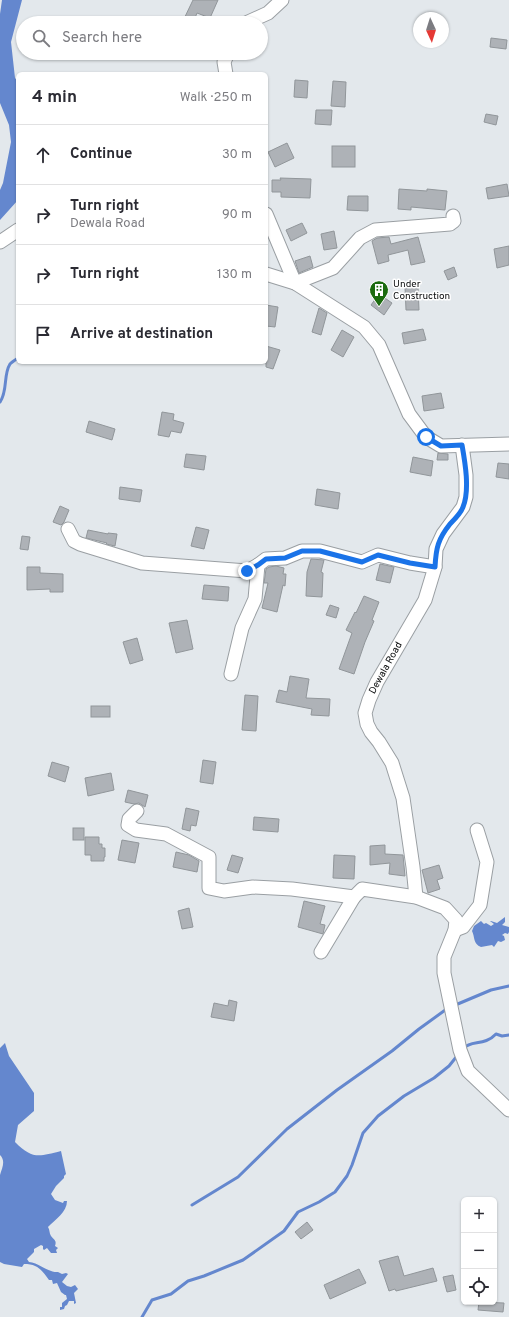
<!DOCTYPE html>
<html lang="en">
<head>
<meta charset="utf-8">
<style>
	:root { --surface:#fff; --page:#f7f7f7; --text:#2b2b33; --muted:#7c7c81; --line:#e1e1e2 }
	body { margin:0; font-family:Overpass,sans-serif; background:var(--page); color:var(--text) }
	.controls { position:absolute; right:12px; bottom:12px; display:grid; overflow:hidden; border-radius:6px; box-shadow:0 1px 3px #0004 }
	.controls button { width:36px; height:36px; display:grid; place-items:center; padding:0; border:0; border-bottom:1px solid var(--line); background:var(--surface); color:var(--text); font:20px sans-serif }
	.compass { position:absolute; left:413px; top:12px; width:36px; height:36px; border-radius:50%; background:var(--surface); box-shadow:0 1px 3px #0004; rotate:176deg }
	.stop { position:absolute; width:12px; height:12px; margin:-9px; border:3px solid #1a73e8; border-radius:50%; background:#fff }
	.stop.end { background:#1a73e8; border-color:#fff; box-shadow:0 1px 4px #0008 }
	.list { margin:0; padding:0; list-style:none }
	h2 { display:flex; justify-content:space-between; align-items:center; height:52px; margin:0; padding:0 16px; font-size:17px }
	h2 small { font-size:13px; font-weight:400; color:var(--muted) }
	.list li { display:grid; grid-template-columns:26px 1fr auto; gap:12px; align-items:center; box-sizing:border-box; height:60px; padding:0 16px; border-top:1px solid var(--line) }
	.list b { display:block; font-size:15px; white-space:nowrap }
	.list p { margin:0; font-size:13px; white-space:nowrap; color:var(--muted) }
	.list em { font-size:13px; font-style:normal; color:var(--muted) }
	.icon { flex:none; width:22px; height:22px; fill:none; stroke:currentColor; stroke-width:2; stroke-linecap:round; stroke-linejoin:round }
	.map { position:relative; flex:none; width:509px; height:1317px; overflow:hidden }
	.search { position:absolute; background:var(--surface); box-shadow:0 1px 3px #0004; left:16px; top:16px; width:252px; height:44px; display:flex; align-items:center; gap:10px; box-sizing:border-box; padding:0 14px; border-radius:22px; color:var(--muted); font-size:15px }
	.panel { position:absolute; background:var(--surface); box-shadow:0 1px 3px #0004; left:16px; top:72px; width:252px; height:292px; border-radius:6px }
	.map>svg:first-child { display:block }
</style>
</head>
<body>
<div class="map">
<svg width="509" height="1317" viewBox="0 0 509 1317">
	<rect width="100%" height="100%" fill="#e3e8ec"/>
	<g fill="#6487ce">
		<polygon points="2,0 22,0 11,42 15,78 18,82 18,200 0,220 0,190 3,183 11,142 9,125 0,103 0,14"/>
		<path d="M505 917V922L502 925 509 927V932L508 934 505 933 502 935 504 936 505 940 501 942 498 941 494 947 492 945 481 947C473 944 475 937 472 931L474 926 481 921 484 924 486 923 491 926 494 924 490 921H491L497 923Z"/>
		<path d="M5 1043 9 1056 34 1093V1111L18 1125 15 1142C32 1159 38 1157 61 1151L66 1174 64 1176V1178L56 1186 51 1194 55 1200 63 1203 64 1201H67C67 1212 55 1220 48 1227 50 1230 49 1233 51 1236 54 1240 57 1240 55 1246L58 1248 56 1250 57 1253H51L47 1248 44 1250 43 1249V1246L41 1245 34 1249V1252L27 1259 29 1262C38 1262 48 1273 58 1272L62 1274 66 1273 68 1274 62 1282 67 1286 71 1287 75 1285 78 1289 74 1293 76 1303 74 1304V1301H69L67 1305 65 1306 64 1309 60 1310V1307H62V1303L67 1299 66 1295H65L61 1292 57 1283 53 1284 52 1280H49C41 1269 37 1264 24 1264L22 1267 4 1264 0 1262V1175C2 1168 6 1161 0 1155V1048Z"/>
	</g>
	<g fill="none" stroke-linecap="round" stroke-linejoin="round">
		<g stroke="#6487ce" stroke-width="3">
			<path d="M0 402C8 391 3 375 10 364 12 362 15 360 18 358"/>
			<polyline points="453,1006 491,990 509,986"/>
			<path d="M464 1048C471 1040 485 1046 496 1034L502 1036 509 1035"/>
			<polyline points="192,1205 238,1177 287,1129 337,1090 392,1051 419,1029 448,1008"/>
			<polyline points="142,1317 152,1300 171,1294 188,1281 204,1276 243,1260 284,1231 298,1212 319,1202 335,1192 347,1176 352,1165 363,1133 378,1116 404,1096 434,1078 449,1066 457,1056"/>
		</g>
	</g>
	<g fill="#aeb2b7" stroke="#91969a">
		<polygon points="193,0 218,0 210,18 197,13 193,23 182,23"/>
		<polygon points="491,38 507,40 506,49 490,47"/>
		<polygon points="295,80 308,81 307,98 294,97"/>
		<polygon points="333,81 346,82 345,107 331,106"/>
		<polygon points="316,110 332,110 331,125 315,124"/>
		<polygon points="486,114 498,116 496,125 484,122"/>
		<polygon points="287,143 294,158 275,167 268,152"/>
		<rect x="332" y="146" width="23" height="21"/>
		<polygon points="280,178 311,179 310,198 281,197 281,192 272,192 272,180 281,180"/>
		<polygon points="507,184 509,196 488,199 486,188"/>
		<polygon points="399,189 427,191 427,189 447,191 445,210 411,207 411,210 398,209"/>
		<polygon points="348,196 368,196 368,211 347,210"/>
		<polygon points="302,223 307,233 291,241 286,230"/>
		<polygon points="334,231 337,248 324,250 321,234"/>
		<polygon points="389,237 391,244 418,237 425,262 411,265 408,250 388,255 389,261 378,264 372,241 377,238"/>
		<polygon points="509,246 509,265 497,268 494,249"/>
		<polygon points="310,256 313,267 299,273 295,261"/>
		<polygon points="454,267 457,276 448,280 444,271"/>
		<polygon points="405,287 418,287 419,310 406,310"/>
		<polygon points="379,294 392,303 384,315 371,305"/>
		<polygon points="266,305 278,307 275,327 266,326"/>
		<polygon points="319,308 327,313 321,335 312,332"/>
		<polygon points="423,329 426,340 404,344 402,333"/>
		<polygon points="342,330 354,337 343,357 331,350"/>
		<polygon points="266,346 280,350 273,369 266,367"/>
		<polygon points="441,393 444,408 424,411 422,396"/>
		<polygon points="162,412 174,414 173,420 184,423 181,433 171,431 169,437 158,435"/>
		<polygon points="89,421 115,429 112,440 86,432"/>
		<polygon points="438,453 448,454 448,460 437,460"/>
		<polygon points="186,454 206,456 204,470 184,467"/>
		<polygon points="413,457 433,461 431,476 410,472"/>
		<polygon points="498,463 509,464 509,479 496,477"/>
		<polygon points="120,487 142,490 140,502 119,499"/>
		<polygon points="317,489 340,493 338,509 315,505"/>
		<polygon points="60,506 69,510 64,522 61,525 53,522"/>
		<polygon points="196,527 209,530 204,549 191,546"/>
		<polygon points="88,530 108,534 108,533 117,534 115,546 106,544 107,543 86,538"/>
		<polygon points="22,536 30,537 28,550 20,549"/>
		<polygon points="311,559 324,560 321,572 323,573 322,597 306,596 307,572"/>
		<polygon points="380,564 394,567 390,583 376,580"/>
		<polygon points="276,566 284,568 283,574 286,574 285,586 283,585 277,612 262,608 268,583 264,583 266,569 269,567"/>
		<polygon points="27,567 40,567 40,573 63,574 63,592 50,592 50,589 27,590"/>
		<polygon points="204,585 229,587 228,601 202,599"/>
		<polygon points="364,596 379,602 372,620 374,621 365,642 354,674 339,669 352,633 346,630 355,612 356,613"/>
		<polygon points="330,605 339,608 336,618 326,615"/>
		<polygon points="187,620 193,649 176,653 169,623"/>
		<polygon points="137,638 143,660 130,664 123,642"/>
		<polygon points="290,676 309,679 306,698 330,699 329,716 311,715 312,709 276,702 279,690 287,692"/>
		<polygon points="245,695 258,696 256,731 242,730"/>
		<rect x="91" y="706" width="19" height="11"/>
		<polygon points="203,760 216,762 213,784 200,782"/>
		<polygon points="52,762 69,767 65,782 48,776"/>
		<polygon points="111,773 114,790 88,796 85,778"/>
		<polygon points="128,790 148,795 145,807 139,803 134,804 125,802"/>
		<polygon points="186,808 199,811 196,826 191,825 190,831 182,829"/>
		<polygon points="254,817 279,819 278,832 253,830"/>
		<rect x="73" y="828" width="11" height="12"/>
		<polygon points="85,837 99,837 99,844 102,844 102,848 105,848 105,857 104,857 104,861 91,861 91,855 85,855"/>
		<polygon points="122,840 139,843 135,863 118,860"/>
		<polygon points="385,845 385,854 403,855 405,876 389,874 390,863 370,865 370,846"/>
		<polygon points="176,852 189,855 199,861 197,872 173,867"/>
		<polygon points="232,855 243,858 238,873 227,870"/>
		<polygon points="334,855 355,856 354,879 333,878"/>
		<polygon points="439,865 443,878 437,880 440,889 428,893 422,870"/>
		<polygon points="304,901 325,906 320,924 325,925 323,934 298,927"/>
		<polygon points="189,908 193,927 182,929 178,911"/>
		<polygon points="229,1000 237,1002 234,1021 211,1017 214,1003 228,1006"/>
		<polygon points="307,1222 313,1230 301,1239 295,1232"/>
		<polygon points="398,1256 404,1276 433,1268 437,1281 396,1291 395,1289 389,1291 379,1261"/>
		<polygon points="359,1269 366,1283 330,1299 324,1285"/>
		<polygon points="453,1275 456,1290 447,1292 443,1277"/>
		<polygon points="479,1302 504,1303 503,1312 478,1310"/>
	</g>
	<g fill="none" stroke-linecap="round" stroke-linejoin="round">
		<defs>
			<g id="minor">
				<polyline points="246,23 268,13 282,0"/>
				<polyline points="226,74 224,62 228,53"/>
				<polyline points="266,214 295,283 333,268 360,238 375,230 450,224 454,221 453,216"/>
				<polyline points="0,242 18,230"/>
				<polyline points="266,274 295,283 364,327 379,345 409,414 426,437 441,446 509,444"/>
				<polyline points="68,529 74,541 80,544 142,563 247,571 258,565 266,559 285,558 302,551 320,551 362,562 378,555 410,563 435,567"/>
				<polyline points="231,674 242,628 255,599 258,565"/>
				<polyline points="137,811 129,819 128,825 136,830 166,834 209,857 209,888 224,891 253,887 292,889 354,897"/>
				<polyline points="416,897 413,867 403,798 392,763 379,742 371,732 367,724 365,713 369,700 377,682 425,600 435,567 436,549 443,534 463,507 466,497 466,475 462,445"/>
				<polyline points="455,930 463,927 480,905 487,862 477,830"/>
				<polyline points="321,952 354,897 362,889 416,897 445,908 456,920 455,930 444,957 444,973 460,1050 468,1071 509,1110"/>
			</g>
		</defs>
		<use href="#minor" stroke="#9a9fa3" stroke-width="15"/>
		<use href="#minor" stroke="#fff" stroke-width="13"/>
	</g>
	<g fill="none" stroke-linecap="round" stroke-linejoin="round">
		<path stroke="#1a73e8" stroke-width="5" d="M247 571 258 565 266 559 285 558 302 551H320L362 562 378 555 410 563 435 567C436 548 438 539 450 524 455 519 461 513 463 507 470 490 465 462 462 445L441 446 426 437"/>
	</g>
	<defs>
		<symbol id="building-pin" viewBox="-11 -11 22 30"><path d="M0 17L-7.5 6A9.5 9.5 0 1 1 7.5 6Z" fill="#1b6b0e" stroke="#fff"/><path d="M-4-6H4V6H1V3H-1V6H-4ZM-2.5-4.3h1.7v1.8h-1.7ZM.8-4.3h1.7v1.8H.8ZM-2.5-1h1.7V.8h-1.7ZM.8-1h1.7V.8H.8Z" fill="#fff"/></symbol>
	</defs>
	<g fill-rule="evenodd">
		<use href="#building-pin" x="368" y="279" width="22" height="30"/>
	</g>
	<g text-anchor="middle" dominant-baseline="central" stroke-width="3" stroke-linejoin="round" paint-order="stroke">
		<g font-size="10" fill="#0a0c0d" stroke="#fff" text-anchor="start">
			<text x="393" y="284">Under<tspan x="393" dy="12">Construction</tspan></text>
		</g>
		<g font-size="10" fill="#0a0c0d" stroke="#fff">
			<text transform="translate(386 668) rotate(-61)">Dewala Road</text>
		</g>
	</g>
</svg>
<div class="controls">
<button>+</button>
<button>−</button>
<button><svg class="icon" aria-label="locate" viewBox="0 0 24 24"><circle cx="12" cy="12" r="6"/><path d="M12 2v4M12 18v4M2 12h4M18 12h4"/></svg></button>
</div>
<svg class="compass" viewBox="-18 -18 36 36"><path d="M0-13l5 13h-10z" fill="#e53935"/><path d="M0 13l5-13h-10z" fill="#7c7c81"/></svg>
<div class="stop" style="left:426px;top:437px"></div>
<div class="stop end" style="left:247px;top:571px"></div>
<div class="search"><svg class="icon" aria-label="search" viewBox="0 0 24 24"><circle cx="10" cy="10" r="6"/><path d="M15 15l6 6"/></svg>Search here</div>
<section class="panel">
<h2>4 min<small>Walk · 250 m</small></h2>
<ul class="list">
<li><svg class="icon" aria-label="ahead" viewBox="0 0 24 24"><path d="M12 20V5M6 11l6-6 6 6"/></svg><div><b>Continue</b></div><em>30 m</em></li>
<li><svg class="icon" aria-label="right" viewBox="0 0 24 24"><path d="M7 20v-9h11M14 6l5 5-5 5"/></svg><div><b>Turn right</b><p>Dewala Road</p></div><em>90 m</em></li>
<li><svg class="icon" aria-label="right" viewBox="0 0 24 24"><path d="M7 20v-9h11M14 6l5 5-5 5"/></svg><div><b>Turn right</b></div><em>130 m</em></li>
<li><svg class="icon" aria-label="arrive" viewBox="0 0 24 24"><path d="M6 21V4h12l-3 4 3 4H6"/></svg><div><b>Arrive at destination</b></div></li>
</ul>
</section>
</div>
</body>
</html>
